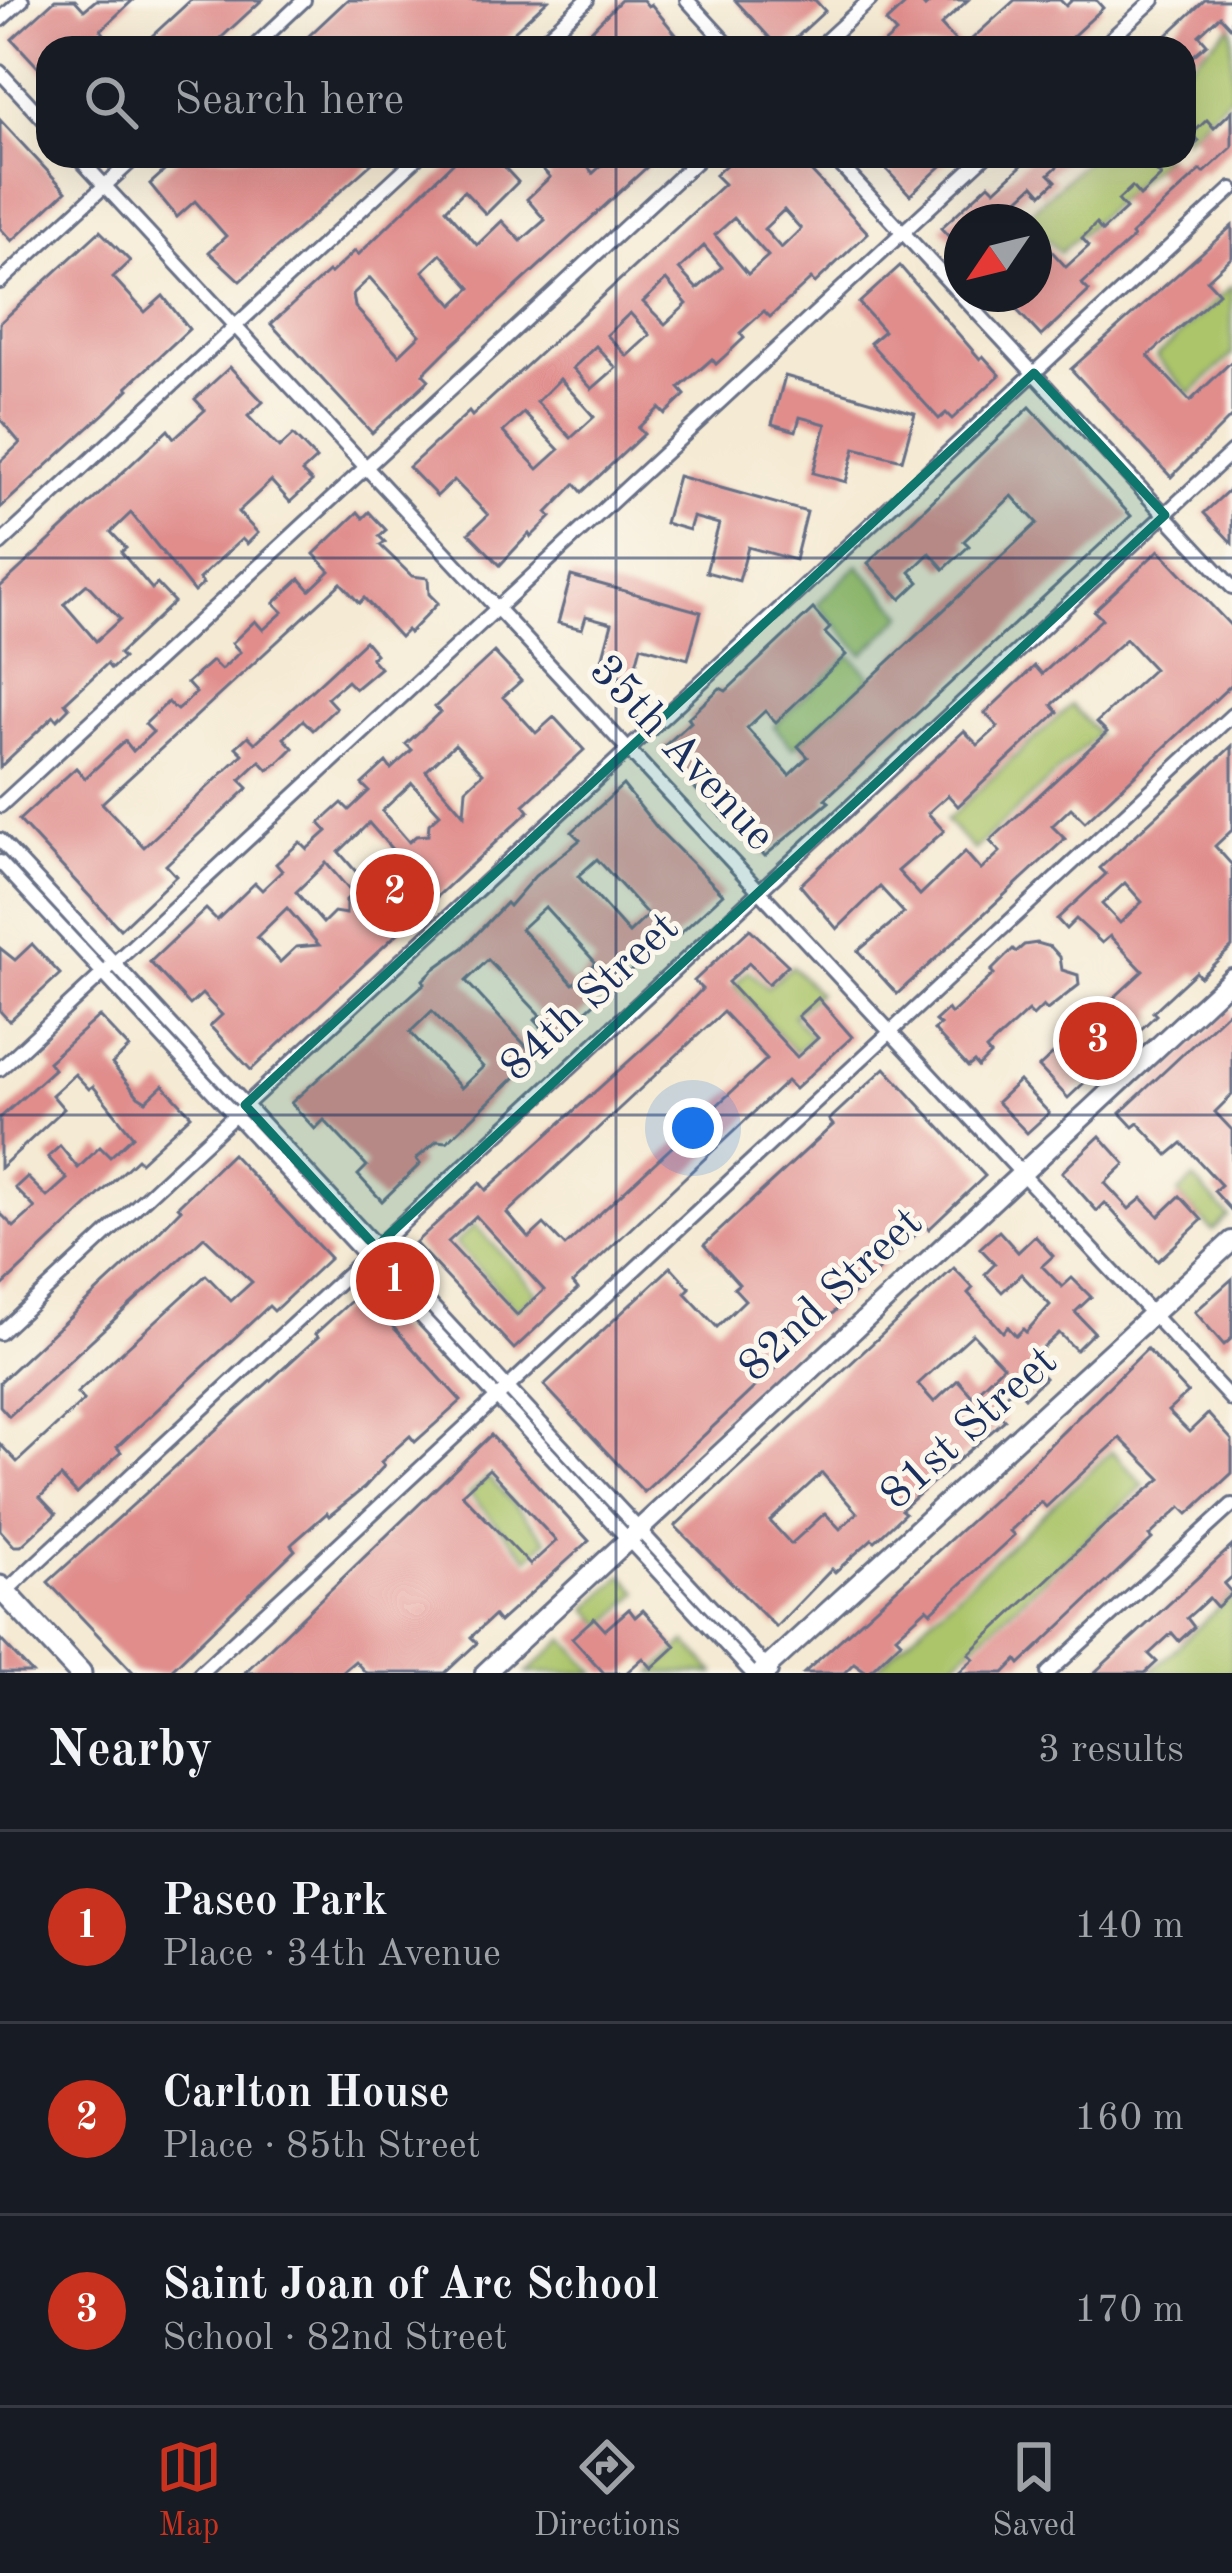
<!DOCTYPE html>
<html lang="en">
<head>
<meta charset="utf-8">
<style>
	:root { --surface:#171b24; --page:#20242c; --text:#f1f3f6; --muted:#9ea1a6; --line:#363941; --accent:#c8321e }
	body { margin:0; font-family:"Old Standard TT",serif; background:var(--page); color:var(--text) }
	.compass { position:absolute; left:944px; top:204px; width:108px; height:108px; border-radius:50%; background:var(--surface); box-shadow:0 12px 48px #0002; rotate:235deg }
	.you { position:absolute; left:693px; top:1128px; width:42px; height:42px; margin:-30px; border:9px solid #fff; border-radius:50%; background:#1a73e8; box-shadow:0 0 0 18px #1a73e833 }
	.badge { display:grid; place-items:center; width:78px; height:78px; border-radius:50%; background:var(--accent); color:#fff; font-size:39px; font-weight:700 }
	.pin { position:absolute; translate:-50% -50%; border:6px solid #fff; box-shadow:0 3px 12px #0006 }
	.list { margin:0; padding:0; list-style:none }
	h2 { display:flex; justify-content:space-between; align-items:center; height:156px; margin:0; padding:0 48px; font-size:51px }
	h2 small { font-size:39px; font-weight:400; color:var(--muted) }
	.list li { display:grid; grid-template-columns:78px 1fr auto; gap:36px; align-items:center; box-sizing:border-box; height:192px; padding:0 48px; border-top:3px solid var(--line) }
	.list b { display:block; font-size:45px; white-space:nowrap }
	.list p { margin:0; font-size:39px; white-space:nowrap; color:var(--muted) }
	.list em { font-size:39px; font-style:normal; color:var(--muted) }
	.icon { flex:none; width:66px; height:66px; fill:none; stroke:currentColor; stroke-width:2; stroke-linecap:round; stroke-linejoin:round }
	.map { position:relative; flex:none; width:1232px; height:1673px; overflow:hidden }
	.search { position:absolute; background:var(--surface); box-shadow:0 12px 48px #0002; left:36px; right:36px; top:36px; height:132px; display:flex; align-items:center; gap:30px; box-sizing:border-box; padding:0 42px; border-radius:36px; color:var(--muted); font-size:45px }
	.sheet { height:732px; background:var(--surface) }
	nav { display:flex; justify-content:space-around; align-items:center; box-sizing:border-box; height:168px; border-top:3px solid var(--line); background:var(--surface); font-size:33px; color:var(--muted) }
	nav a { display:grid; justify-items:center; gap:6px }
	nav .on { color:var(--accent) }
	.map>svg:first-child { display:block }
</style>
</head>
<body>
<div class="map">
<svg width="1232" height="1673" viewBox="0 0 1232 1673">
	<rect width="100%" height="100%" fill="#fbf7ec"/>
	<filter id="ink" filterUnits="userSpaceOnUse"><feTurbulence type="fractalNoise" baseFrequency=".00833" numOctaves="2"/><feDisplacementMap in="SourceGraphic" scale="24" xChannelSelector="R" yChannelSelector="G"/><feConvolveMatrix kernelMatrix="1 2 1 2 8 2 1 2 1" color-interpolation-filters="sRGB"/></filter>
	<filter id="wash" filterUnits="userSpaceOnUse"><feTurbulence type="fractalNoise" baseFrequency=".004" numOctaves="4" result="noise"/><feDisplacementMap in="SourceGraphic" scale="48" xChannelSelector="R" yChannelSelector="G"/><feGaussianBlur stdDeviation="2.7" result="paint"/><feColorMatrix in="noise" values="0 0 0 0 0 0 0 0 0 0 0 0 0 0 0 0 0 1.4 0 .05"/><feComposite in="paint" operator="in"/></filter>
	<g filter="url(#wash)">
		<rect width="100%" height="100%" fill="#f5ead3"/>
		<g fill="#acc56b" stroke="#647a64" stroke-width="3">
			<polygon points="1232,24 1232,94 1184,138 1184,69"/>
			<polygon points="1091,156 1165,156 1060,253 1026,216"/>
			<polygon points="1232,286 1232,355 1190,394 1156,357"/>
			<polygon points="858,565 904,615 863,654 817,604"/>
			<polygon points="850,655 871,677 793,748 774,726"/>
			<polygon points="1071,705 1098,734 974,850 946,821"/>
			<polygon points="792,966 818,993 793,1016 812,1037 796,1052 734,985 749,970 767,988"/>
			<polygon points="1194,1179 1229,1217 1213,1231 1178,1194"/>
			<polygon points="475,1225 537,1292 517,1310 455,1243"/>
			<polygon points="1112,1451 1144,1485 943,1673 871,1673"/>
			<polygon points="488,1477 547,1540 528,1558 469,1494"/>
			<polygon points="623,1575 639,1592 605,1626 588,1609"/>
			<polygon points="1232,1595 1232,1673 1150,1673"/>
			<polygon points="565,1639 596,1673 527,1673"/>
			<polygon points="686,1642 715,1673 653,1673"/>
		</g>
		<g id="blocks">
			<g fill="#e08d8c" fill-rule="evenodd">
				<polygon points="55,0 75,0 84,10 96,0 133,0 101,30 107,38 96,48 48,48 48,78 12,39"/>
				<polygon points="191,0 262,0 210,48 139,48"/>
				<polygon points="347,0 548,0 496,48 296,48"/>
				<polygon points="621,0 643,0 648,6 651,4 687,48 574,48"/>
				<polygon points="735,0 815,0 825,11 785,48 779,48"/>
				<polygon points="910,0 919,0 925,7 933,0 968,0 941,25 962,48 879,48 896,33 886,22"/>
				<polygon points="1015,0 1060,0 1066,6 1072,0 1096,0 1103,8 1060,48 962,48"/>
				<polygon points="1205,0 1232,0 1232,29 1220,16 1199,35 1207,44 1192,57 1184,48 1153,48"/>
				<polygon points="1232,111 1232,147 1204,173 1201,170 1131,235 1133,238 1082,284 1089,291 1041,336 1002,294 1034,294 1034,232 1066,267 1089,246 1082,238 1096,224 1102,231 1126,209 1118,200 1132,187 1140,196 1161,176 1153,168 1166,156 1176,162 1199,141 1192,134 1207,120 1214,128"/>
				<polygon points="0,120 66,191 12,241 0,228"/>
				<polygon points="181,156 380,156 240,281 209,252 226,236 195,201 177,217 150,184"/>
				<path d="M460 156H494L518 182 486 214 464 191 446 209 477 245 502 221 521 241 545 220 527 199 550 177 530 156H578L593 173 612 156H659L446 351 423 374 429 380 372 433 271 324 328 272 330 274 355 251 358 255ZM441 254 471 288 453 305 423 271ZM370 278 420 335 399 355 355 307 353 294Z"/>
				<path d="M736 156H797L868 233 815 283 811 279 770 317 764 311 740 333 744 338 725 356 716 364 712 359 679 388 685 395 665 414 659 408 638 428 644 434 582 492 575 484 547 513 551 517 531 537 529 534 500 565 469 533 488 515 454 480 437 496 409 467 469 412 472 416 724 184 715 175ZM784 210 801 229 781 248 764 229ZM734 218 768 256 748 274 715 235ZM704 246 722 267 697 289 679 269ZM666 280 687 304 665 324 643 302ZM630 313 650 335 627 356 607 335ZM596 346 616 368 592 389 573 368ZM560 379 594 417 571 438 537 402ZM524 413 559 450 538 469 503 432Z"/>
				<polygon points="874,156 952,156 910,195"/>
				<polygon points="1032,156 1069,156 1049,174 1056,181 1042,194 1034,185 1010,207 1025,222 962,222 962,251 941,228 989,184 995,190"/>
				<polygon points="1232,226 1232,257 1207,280 1219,293 1148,356 1190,401 1232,361 1232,416 1171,477 1071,369"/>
				<polygon points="100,231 130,261 113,277 145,312 163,296 189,329 127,387 129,389 109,409 0,508 0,462 20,443 0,419 0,323"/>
				<polygon points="900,266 980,359 983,356 1000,375 952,419 946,413 939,419 870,343 884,331 859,303"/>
				<path d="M230 367 263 402 248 416 279 448 293 435 316 459 302 472 312 482 290 502 271 481 238 512 258 533 247 544 242 539 232 548 199 579 203 584 194 592 131 513 111 532 126 548 121 552 152 589 157 584 174 602 119 654 123 658 111 669 107 664 65 703 69 708 57 720 54 716 0 767V587L168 430 174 438 205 410 195 399ZM87 584 120 619 96 641 64 604Z"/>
				<polygon points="785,376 915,413 902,460 855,448 846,482 813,473 826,424 800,417 796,431 772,424"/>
				<polygon points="1030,407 1131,516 825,799 829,802 765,856 728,817 724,820 660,750 691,722 688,718 720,688 726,691 813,609 830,628 825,633 846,655 776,722 765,711 747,728 789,775 808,757 798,746 1037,523 1012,496 964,541 969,546 944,569 930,553 910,572 919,582 901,599 868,563"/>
				<polygon points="678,476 807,512 795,560 748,547 739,581 706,572 719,524 693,517 689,530 665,523"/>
				<polygon points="1232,487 1232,543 1204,513"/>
				<polygon points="358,512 363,518 369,512 386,530 379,536 385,542 380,545 412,576 428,578 429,594 438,603 409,633 407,630 400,637 364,598 359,603 341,583 102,803 144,847 243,754 236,747 248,736 255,743 365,641 376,654 371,658 380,668 355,689 347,681 327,698 336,708 313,730 303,720 284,738 293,748 278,763 268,770 260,761 240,780 248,788 166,865 176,876 120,929 19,820 76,768 85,778 125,741 133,751 153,732 145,724 168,702 177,710 196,693 187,683 212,661 221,670 240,652 232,643 255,621 263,630 283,612 274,603 300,579 310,590 330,571 314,554"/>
				<path d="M1159 550 1232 627V684L1085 822 1071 808 1052 826 1065 839 897 994 858 951 904 913 880 887 837 929 800 885 964 731 978 745 998 727 985 713 1035 666 1042 674 1102 619 1094 611ZM1126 639 1154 669 1097 722 1107 732 990 841 1000 852 981 870 965 852 920 895 898 871 944 831 928 813 948 795 958 806 1058 712 1052 705Z"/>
				<polygon points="571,576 701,612 688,659 641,646 632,680 599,671 612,623 586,616 582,629 558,623"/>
				<path d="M494 652 521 681 503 697 536 733 554 717 584 750 524 805 529 811 251 1070 210 1026 222 1015 202 994 190 1005 150 962 206 909 217 920 255 883 262 890 282 871 276 864 300 842 307 849 327 831 320 823 342 803 349 810 369 791 362 784 386 762 391 769 412 750 406 744 440 712 435 707ZM455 744 483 773 466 789 464 815 426 771ZM412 783 440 814 429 824 428 835 416 836 409 842 382 811ZM369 823 396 854 388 862 386 875 374 874 365 882 339 852ZM326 863 353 894 346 900V914L334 912 323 923 296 892ZM287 908 319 945 296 947 280 962 257 937Z"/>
				<path d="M1232 746V830L1215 846 1232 865V947L1200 977 1196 972 1153 1012 1156 1015 1068 1098 1039 1067 1143 971 1110 936 1102 943 1076 919 1066 929 1057 919 1106 874 1100 868ZM1125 883 1142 902 1120 923 1102 904Z"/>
				<path d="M623 785 658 829 723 894 673 940 667 933 646 951 649 954 553 1040 535 1020 540 1015 488 960 466 981 536 1057 447 1142 437 1141 416 1159 420 1164 382 1201 358 1175 367 1166 324 1120 315 1129 291 1103 425 983 423 980 434 969 463 948 506 903 509 906 535 876 580 840 572 832ZM597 859 648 915 629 933 578 876ZM545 907 596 963 573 984 521 929ZM432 1011 483 1067 461 1088 410 1032Z"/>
				<path d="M750 929 788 965 768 984 749 963 728 982 797 1057 818 1038 798 1016 818 998 852 1037 795 1089 787 1081 573 1283 578 1289 514 1349 415 1243 480 1183 486 1190 659 1034 702 989 694 981ZM723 1012 767 1059 565 1246 544 1224 529 1238 507 1213ZM476 1216 544 1290 517 1315 448 1242Z"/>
				<polygon points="1037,943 1051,947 1060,957 1062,970 1078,975 1079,985 1047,1010 1043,1006 1033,1016 1028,1011 986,1050 990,1055 978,1067 974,1062 968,1067 934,1030 940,1025 935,1021 948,1009 951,1014 994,974 991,971 1013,949 1016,952 1024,945"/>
				<polygon points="32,944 60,974 9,1021 0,1011 0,948 15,960"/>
				<polygon points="1232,1008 1232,1095 1215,1112 1232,1130 1232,1211 1214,1191 1221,1185 1182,1143 1168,1155 1138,1123 1133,1127 1120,1113"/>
				<polygon points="99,1016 129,1048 112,1064 138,1096 146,1101 163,1085 191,1115 140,1162 137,1159 0,1288 0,1213 14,1227 35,1208 15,1188 27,1177 47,1197 67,1179 48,1157 60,1146 78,1168 100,1147 110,1157 133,1136 93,1086 89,1089 75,1074 52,1095 64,1109 0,1168 0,1118 54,1069 48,1062"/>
				<polygon points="885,1068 985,1176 929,1229 926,1225 644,1492 544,1385 671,1267 690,1288 685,1293 717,1327 745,1300 734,1288 739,1284 704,1245 833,1125 829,1120"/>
				<polygon points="1019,1081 1049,1113 1027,1133 997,1102"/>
				<polygon points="1100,1136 1125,1164 1105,1183 1129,1209 1142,1198 1159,1216 1180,1196 1202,1220 1158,1261 1105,1203 1097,1211 1062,1172"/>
				<polygon points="232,1154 330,1258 274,1311 269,1306 117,1447 121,1452 77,1494 61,1477 40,1497 56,1514 21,1546 14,1546 0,1530 0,1444 17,1462 84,1400 77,1393 206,1275 231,1301 252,1282 204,1237 9,1416 0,1406 0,1382 133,1258 181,1209 178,1206"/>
				<path d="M999 1231 1018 1252 1035 1236 1053 1256 1042 1266 1062 1287 1072 1278 1091 1297 1075 1312 1094 1332 1076 1350 1059 1333 1029 1361 1045 1378 1025 1397 1015 1386 993 1407 1005 1420 901 1510 905 1513 875 1541 872 1539 835 1572 832 1569 776 1627 675 1526 954 1268 973 1288 968 1293 1003 1332 1008 1327 1016 1336 1023 1329 1026 1332 1050 1305 1021 1274 1002 1292 985 1274 995 1264 980 1248ZM973 1334 1003 1366 972 1396 958 1380 934 1402 918 1384ZM822 1473 857 1513 840 1529 825 1513 791 1544 770 1521Z"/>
				<polygon points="1232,1279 1232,1338 1224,1345 1195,1312"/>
				<polygon points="361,1292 461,1401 415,1442 410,1436 381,1462 384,1466 364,1488 329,1516 327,1513 294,1542 291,1545 295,1550 168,1673 134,1673 48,1582 318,1337 315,1334"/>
				<polygon points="1147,1349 1188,1393 1168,1411 1189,1432 1208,1414 1232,1440 1232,1473 1188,1514 1181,1507 1149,1536 1152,1539 1020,1664 1017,1660 1004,1673 958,1673 974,1659 969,1654 982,1641 1105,1525 1161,1479 1120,1438 1046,1507 1041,1502 1010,1531 1014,1535 931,1612 927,1608 896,1636 901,1641 868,1673 854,1663 844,1673 804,1673 998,1496"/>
				<path d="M491 1435 589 1541 499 1622 494 1616 471 1637 477 1643 445 1673H366L355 1661 341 1673H244ZM489 1469 556 1541 530 1565 462 1494Z"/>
				<polygon points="1232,1546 1232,1577 1224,1584 1232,1593 1217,1607 1209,1598 1196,1610 1187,1618 1194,1627 1179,1641 1172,1633 1149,1654 1157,1662 1145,1673 1094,1673"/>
				<polygon points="629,1609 635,1617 643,1610 676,1646 652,1668 643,1658 626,1673 604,1673 572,1638 594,1618 605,1630"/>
				<polygon points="0,1639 14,1654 32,1673 0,1673"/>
			</g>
		</g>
	</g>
	<g filter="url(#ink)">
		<use href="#blocks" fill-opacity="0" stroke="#677087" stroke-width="3"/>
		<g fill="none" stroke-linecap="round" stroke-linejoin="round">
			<defs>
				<g id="street">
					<polyline points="687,0 731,48"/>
					<polyline points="0,20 22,0"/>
					<polyline points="253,48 304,0"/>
					<polyline points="535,48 587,0"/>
					<polyline points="818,48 870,0"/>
					<polyline points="1101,48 1153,0"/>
					<polyline points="0,72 48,124"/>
					<polyline points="77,156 1232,1400"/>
					<polyline points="832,156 1232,587"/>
					<polyline points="0,282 137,156"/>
					<polyline points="0,544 419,156"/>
					<polyline points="0,806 702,156"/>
					<polyline points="0,840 771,1672"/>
					<polyline points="0,862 752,1673"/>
					<polyline points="0,1069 985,156"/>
					<polyline points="0,1333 1232,189"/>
					<polyline points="2,1595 1232,452"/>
					<polyline points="200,1673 1232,715"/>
					<polyline points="1048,1673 1232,1505"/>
				</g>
				<g id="secondary">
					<polyline points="485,1673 1232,978"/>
					<polyline points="761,1673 1232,1241"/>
				</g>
				<polyline id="primary" points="0,1587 80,1673"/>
			</defs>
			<use href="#street" stroke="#677087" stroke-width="18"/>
			<use href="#secondary" stroke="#677087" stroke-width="24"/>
			<use href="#primary" stroke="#677087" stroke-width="27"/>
			<use href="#street" stroke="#fff" stroke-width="12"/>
			<use href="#secondary" stroke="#fff" stroke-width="18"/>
			<use href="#primary" stroke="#fff" stroke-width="21"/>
		</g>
	</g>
	<path fill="#0f766e" fill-opacity="0.2" stroke="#0f766e" stroke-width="9" stroke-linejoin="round" d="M1034 373 1165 515 376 1247 245 1105Z"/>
	<path fill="none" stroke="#1b2f5e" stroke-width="3" stroke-opacity="0.55" d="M616 0V48M616 156V1673M0 558H1232M0 1115H1232"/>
	<g text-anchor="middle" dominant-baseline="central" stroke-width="10" stroke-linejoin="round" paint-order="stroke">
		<g font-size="45" fill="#1b2f5e" stroke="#fbf7ec">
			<text transform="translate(681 754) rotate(47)">35th Avenue</text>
			<text transform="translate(591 998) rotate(-43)">84th Street</text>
			<text transform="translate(832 1296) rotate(-43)">82nd Street</text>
			<text transform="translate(970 1429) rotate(-42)">81st Street</text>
		</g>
	</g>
</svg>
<svg class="compass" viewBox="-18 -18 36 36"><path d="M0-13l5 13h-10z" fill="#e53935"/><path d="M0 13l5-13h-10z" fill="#9ea1a6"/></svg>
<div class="you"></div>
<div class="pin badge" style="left:395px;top:1281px">1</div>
<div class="pin badge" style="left:395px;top:893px">2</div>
<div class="pin badge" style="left:1098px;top:1041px">3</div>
<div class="search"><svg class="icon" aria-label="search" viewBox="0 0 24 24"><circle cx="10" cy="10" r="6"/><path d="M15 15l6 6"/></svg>Search here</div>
</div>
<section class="sheet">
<h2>Nearby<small>3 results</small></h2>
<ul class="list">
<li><span class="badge">1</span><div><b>Paseo Park</b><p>Place · 34th Avenue</p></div><em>140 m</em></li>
<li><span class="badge">2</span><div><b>Carlton House</b><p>Place · 85th Street</p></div><em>160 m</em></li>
<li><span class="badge">3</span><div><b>Saint Joan of Arc School</b><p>School · 82nd Street</p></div><em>170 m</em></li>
</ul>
</section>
<nav>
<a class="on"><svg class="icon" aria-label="map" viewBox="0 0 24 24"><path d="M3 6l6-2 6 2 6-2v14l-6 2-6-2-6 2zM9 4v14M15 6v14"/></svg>Map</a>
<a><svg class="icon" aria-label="directions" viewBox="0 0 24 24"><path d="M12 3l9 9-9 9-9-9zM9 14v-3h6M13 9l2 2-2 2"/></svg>Directions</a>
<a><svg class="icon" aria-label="saved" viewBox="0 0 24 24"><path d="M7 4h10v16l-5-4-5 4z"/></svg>Saved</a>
</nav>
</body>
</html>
